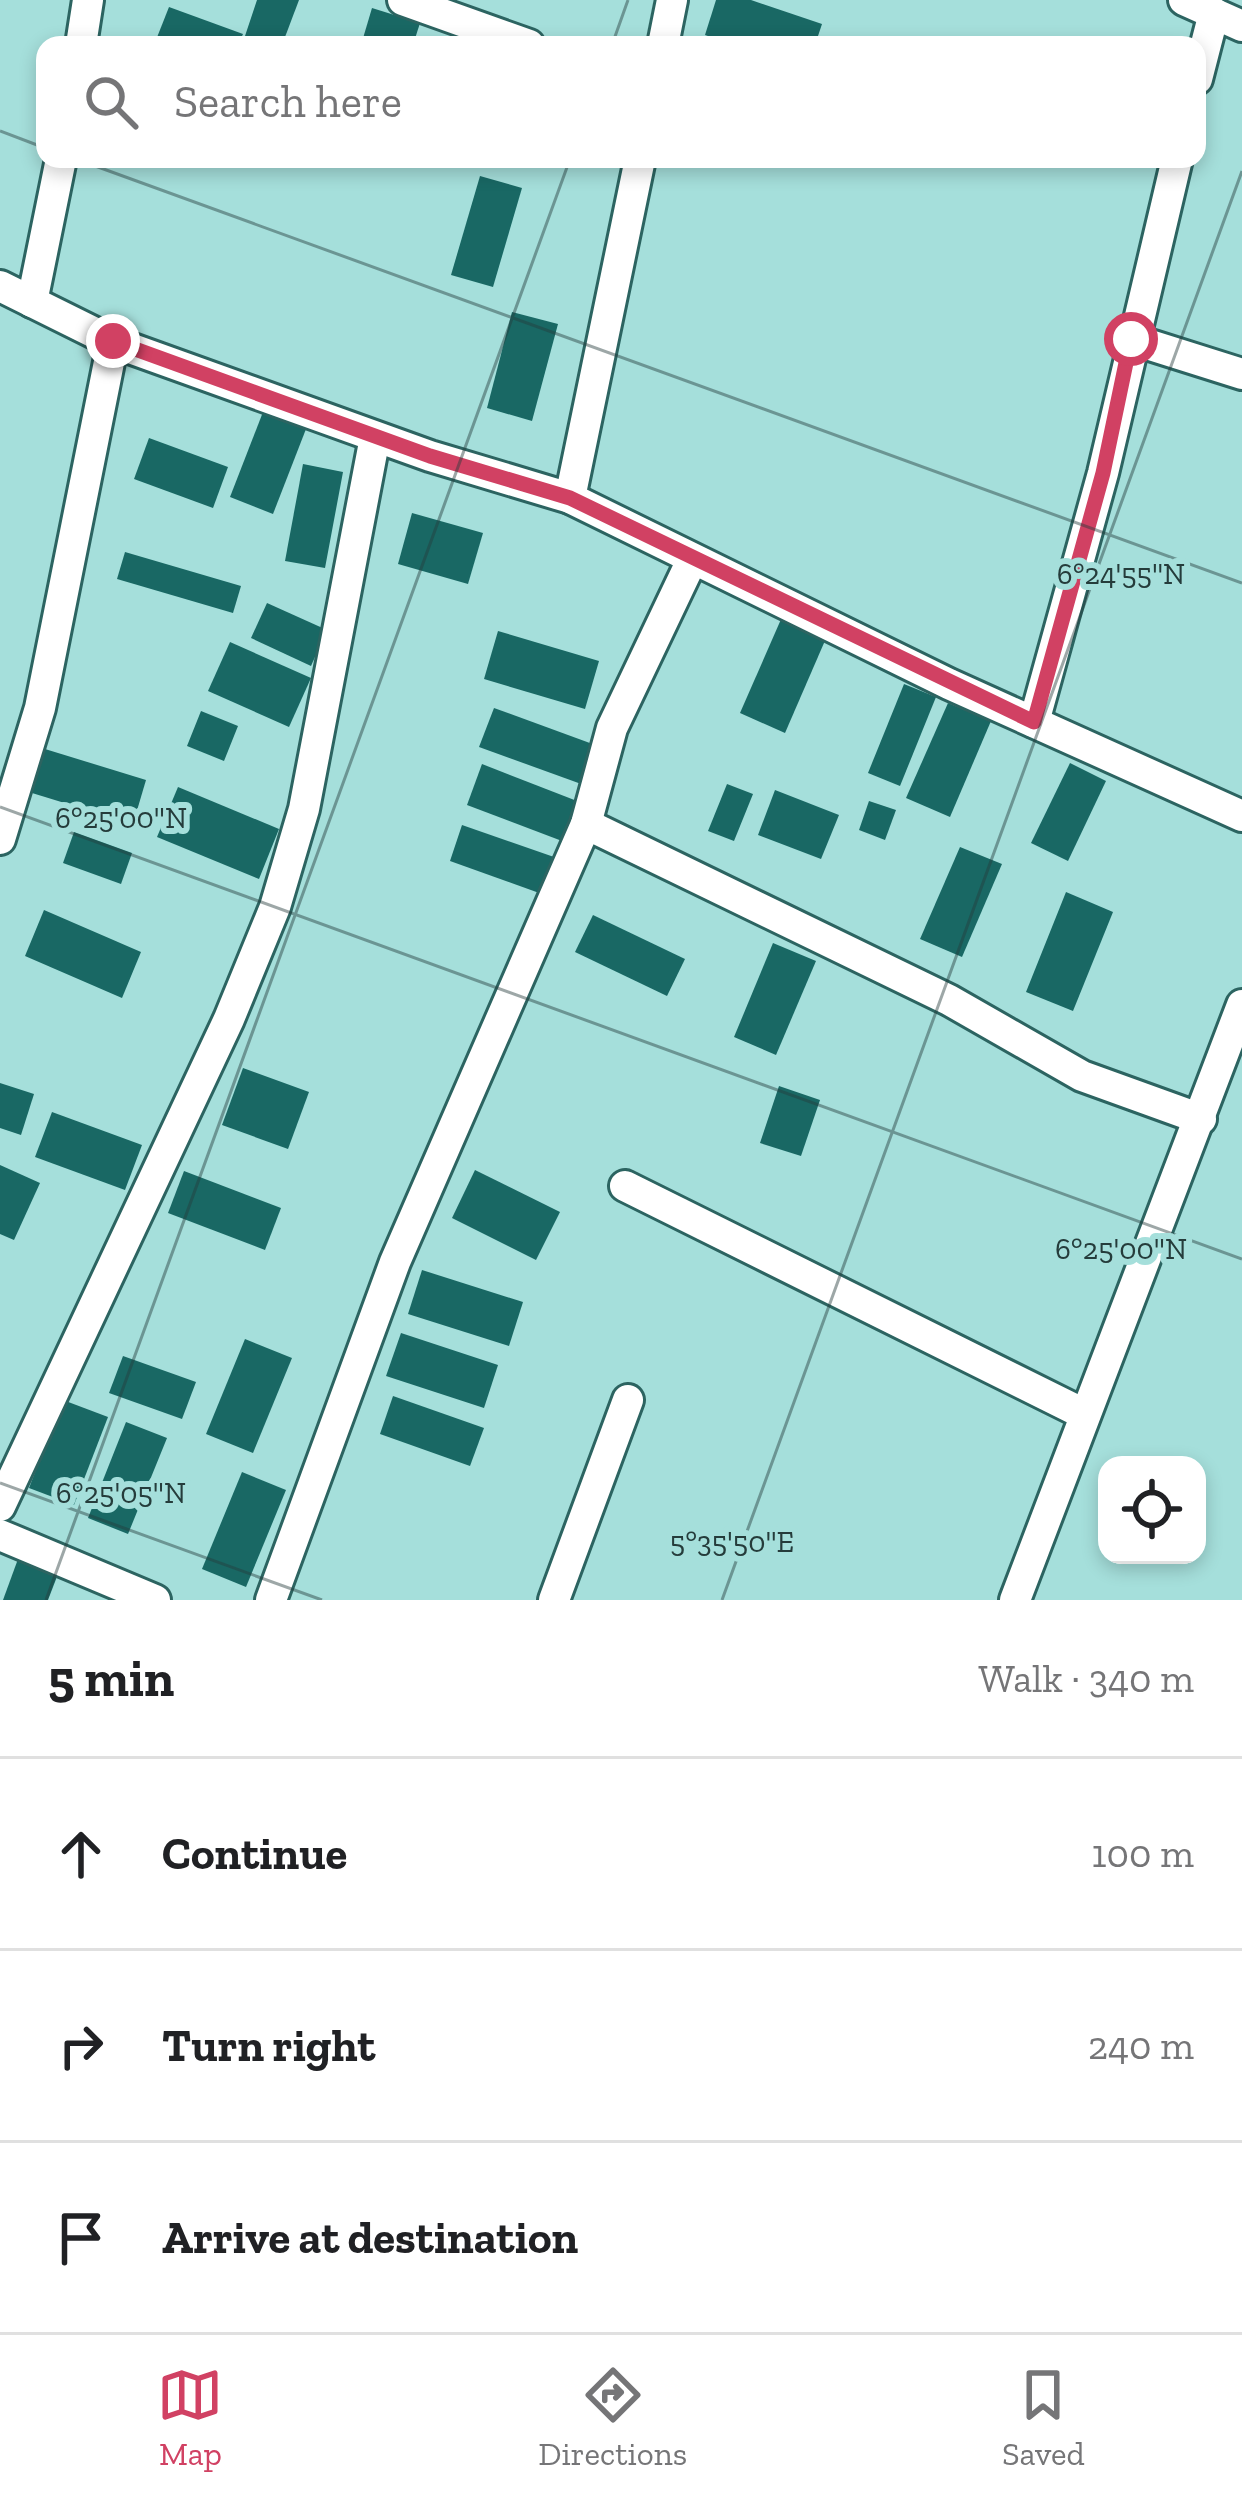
<!DOCTYPE html>
<html lang="en">
<head>
<meta charset="utf-8">
<style>
	:root { --surface:#fff; --page:#f2f2f2; --text:#202124; --muted:#757577; --line:#e0e0e0; --accent:#d14163 }
	body { margin:0; font-family:"Zilla Slab",serif; background:var(--page); color:var(--text) }
	.controls { position:absolute; right:36px; bottom:36px; display:grid; overflow:hidden; border-radius:24px; box-shadow:0 6px 18px #0003 }
	.controls button { width:108px; height:108px; display:grid; place-items:center; padding:0; border:0; border-bottom:3px solid var(--line); background:var(--surface); color:var(--text); font:60px sans-serif }
	.stop { position:absolute; width:36px; height:36px; margin:-27px; border:9px solid #d14163; border-radius:50%; background:#fff }
	.stop.end { background:#d14163; border-color:#fff; box-shadow:0 3px 12px #0008 }
	.list { margin:0; padding:0; list-style:none }
	h2 { display:flex; justify-content:space-between; align-items:center; height:156px; margin:0; padding:0 48px; font-size:51px }
	h2 small { font-size:39px; font-weight:400; color:var(--muted) }
	.list li { display:grid; grid-template-columns:78px 1fr auto; gap:36px; align-items:center; box-sizing:border-box; height:192px; padding:0 48px; border-top:3px solid var(--line) }
	.list b { display:block; font-size:45px; white-space:nowrap }
	.list em { font-size:39px; font-style:normal; color:var(--muted) }
	.icon { flex:none; width:66px; height:66px; fill:none; stroke:currentColor; stroke-width:2; stroke-linecap:round; stroke-linejoin:round }
	.map { position:relative; flex:none; width:1242px; height:1600px; overflow:hidden }
	.search { position:absolute; background:var(--surface); box-shadow:0 6px 18px #0003; left:36px; right:36px; top:36px; height:132px; display:flex; align-items:center; gap:30px; box-sizing:border-box; padding:0 42px; border-radius:24px; color:var(--muted); font-size:45px }
	.sheet { height:732px; background:var(--surface) }
	nav { display:flex; justify-content:space-around; align-items:center; box-sizing:border-box; height:168px; border-top:3px solid var(--line); background:var(--surface); font-size:33px; color:var(--muted) }
	nav a { display:grid; justify-items:center; gap:6px }
	nav .on { color:var(--accent) }
	.map>svg:first-child { display:block }
</style>
</head>
<body>
<div class="map">
<svg width="1242" height="1600" viewBox="0 0 1242 1600">
	<rect width="100%" height="100%" fill="#a5dfdb"/>
	<g fill="#196864">
		<polygon points="257,0 299,0 282,45 245,36"/>
		<polygon points="716,0 751,0 822,24 815,45 734,45 705,35"/>
		<polygon points="169,7 243,34 238,45 154,45"/>
		<polygon points="372,8 420,23 413,45 361,45"/>
		<polygon points="480,176 522,188 493,287 451,275"/>
		<polygon points="512,312 558,324 532,421 487,408"/>
		<polygon points="263,412 306,429 273,514 230,497"/>
		<polygon points="149,438 228,467 213,508 134,479"/>
		<polygon points="303,464 343,472 325,568 285,561"/>
		<polygon points="412,513 483,533 468,584 398,564"/>
		<polygon points="125,552 241,586 233,613 117,579"/>
		<polygon points="267,603 327,630 311,666 251,638"/>
		<polygon points="782,617 827,636 785,733 740,713"/>
		<polygon points="498,631 599,661 585,709 484,679"/>
		<polygon points="230,642 311,678 289,727 208,691"/>
		<polygon points="904,684 936,697 900,786 868,773"/>
		<polygon points="948,703 991,721 950,817 906,798"/>
		<polygon points="494,708 598,746 584,785 479,747"/>
		<polygon points="201,711 238,726 224,761 187,746"/>
		<polygon points="45,749 146,780 133,824 32,793"/>
		<polygon points="1070,763 1106,781 1068,861 1031,843"/>
		<polygon points="482,764 577,801 562,841 467,805"/>
		<polygon points="727,784 753,794 734,841 708,831"/>
		<polygon points="178,787 279,829 259,879 157,837"/>
		<polygon points="775,790 839,815 821,859 758,835"/>
		<polygon points="869,801 896,810 885,840 859,830"/>
		<polygon points="462,825 554,857 542,894 450,861"/>
		<polygon points="74,832 132,853 121,884 63,863"/>
		<polygon points="960,847 1002,864 962,957 920,939"/>
		<polygon points="1066,892 1113,912 1073,1011 1026,992"/>
		<polygon points="44,910 141,952 122,998 25,956"/>
		<polygon points="593,915 685,959 667,996 575,952"/>
		<polygon points="773,943 816,961 776,1055 734,1037"/>
		<polygon points="243,1068 309,1092 288,1149 222,1125"/>
		<polygon points="0,1083 34,1094 21,1135 0,1128"/>
		<polygon points="779,1086 820,1100 801,1156 760,1143"/>
		<polygon points="52,1112 142,1145 125,1190 35,1157"/>
		<polygon points="0,1165 40,1183 14,1240 0,1234"/>
		<polygon points="475,1170 560,1212 536,1260 452,1218"/>
		<polygon points="184,1171 281,1208 265,1250 168,1213"/>
		<polygon points="422,1270 523,1302 509,1346 408,1314"/>
		<polygon points="401,1333 498,1365 484,1408 386,1376"/>
		<polygon points="245,1339 292,1358 253,1453 206,1434"/>
		<polygon points="123,1356 196,1382 182,1419 109,1393"/>
		<polygon points="393,1396 484,1428 470,1466 380,1434"/>
		<polygon points="63,1400 108,1417 74,1505 29,1488"/>
		<polygon points="126,1422 167,1438 128,1534 88,1518"/>
		<polygon points="242,1472 286,1490 246,1587 202,1569"/>
		<polygon points="18,1559 58,1574 48,1600 3,1600"/>
	</g>
	<g fill="none" stroke-linecap="round" stroke-linejoin="round">
		<defs>
			<g id="minor">
				<polyline points="403,0 529,45"/>
				<polyline points="1184,0 1242,26"/>
				<polyline points="81,45 88,0"/>
				<polyline points="663,45 672,0"/>
				<polyline points="1197,79 1214,13"/>
				<polyline points="0,286 113,342 430,456 570,498 949,684 1242,816"/>
				<polyline points="32,302 61,159"/>
				<polyline points="1131,339 1242,374"/>
				<polyline points="570,498 640,159"/>
				<polyline points="1034,722 1103,473 1177,159"/>
				<polyline points="586,824 949,1000 1082,1076 1201,1119"/>
				<polyline points="0,839 40,708 113,342"/>
				<polyline points="625,1186 1084,1414"/>
				<polyline points="0,1506 229,1019 275,907 304,809 375,437"/>
				<polyline points="0,1535 155,1600"/>
				<polyline points="271,1600 395,1262 586,824 612,728 692,560"/>
				<polyline points="554,1600 628,1400"/>
				<polyline points="1015,1600 1242,1005"/>
			</g>
		</defs>
		<use href="#minor" stroke="#2c6461" stroke-width="36"/>
		<use href="#minor" stroke="#fff" stroke-width="30"/>
	</g>
	<g fill="none" stroke-linecap="round" stroke-linejoin="round">
		<polyline stroke="#d14163" stroke-width="15" points="113,341 430,456 570,498 1034,722 1103,473 1131,339"/>
	</g>
	<path fill="none" stroke="#253c3b" stroke-width="3" stroke-opacity="0.45" d="M612 45 628 0M0 131 45 148M76 159 1242 583M0 807 1242 1259M0 1483 322 1600M46 1600 570 159M722 1600 1242 171"/>
	<g font-size="30" text-anchor="middle" fill="#253c3b" stroke="#a5dfdb" stroke-width="12" stroke-linejoin="round" paint-order="stroke">
		<text x="1121" y="584">6°24'55"N</text>
		<text x="121" y="828">6°25'00"N</text>
		<text x="1121" y="1259">6°25'00"N</text>
		<text x="121" y="1503">6°25'05"N</text>
		<text x="732" y="1552">5°35'50"E</text>
	</g>
</svg>
<div class="controls">
<button><svg class="icon" aria-label="locate" viewBox="0 0 24 24"><circle cx="12" cy="12" r="6"/><path d="M12 2v4M12 18v4M2 12h4M18 12h4"/></svg></button>
</div>
<div class="stop" style="left:1131px;top:339px"></div>
<div class="stop end" style="left:113px;top:341px"></div>
<div class="search"><svg class="icon" aria-label="search" viewBox="0 0 24 24"><circle cx="10" cy="10" r="6"/><path d="M15 15l6 6"/></svg>Search here</div>
</div>
<section class="sheet">
<h2>5 min<small>Walk · 340 m</small></h2>
<ul class="list">
<li><svg class="icon" aria-label="ahead" viewBox="0 0 24 24"><path d="M12 20V5M6 11l6-6 6 6"/></svg><div><b>Continue</b></div><em>100 m</em></li>
<li><svg class="icon" aria-label="right" viewBox="0 0 24 24"><path d="M7 20v-9h11M14 6l5 5-5 5"/></svg><div><b>Turn right</b></div><em>240 m</em></li>
<li><svg class="icon" aria-label="arrive" viewBox="0 0 24 24"><path d="M6 21V4h12l-3 4 3 4H6"/></svg><div><b>Arrive at destination</b></div></li>
</ul>
</section>
<nav>
<a class="on"><svg class="icon" aria-label="map" viewBox="0 0 24 24"><path d="M3 6l6-2 6 2 6-2v14l-6 2-6-2-6 2zM9 4v14M15 6v14"/></svg>Map</a>
<a><svg class="icon" aria-label="directions" viewBox="0 0 24 24"><path d="M12 3l9 9-9 9-9-9zM9 14v-3h6M13 9l2 2-2 2"/></svg>Directions</a>
<a><svg class="icon" aria-label="saved" viewBox="0 0 24 24"><path d="M7 4h10v16l-5-4-5 4z"/></svg>Saved</a>
</nav>
</body>
</html>
